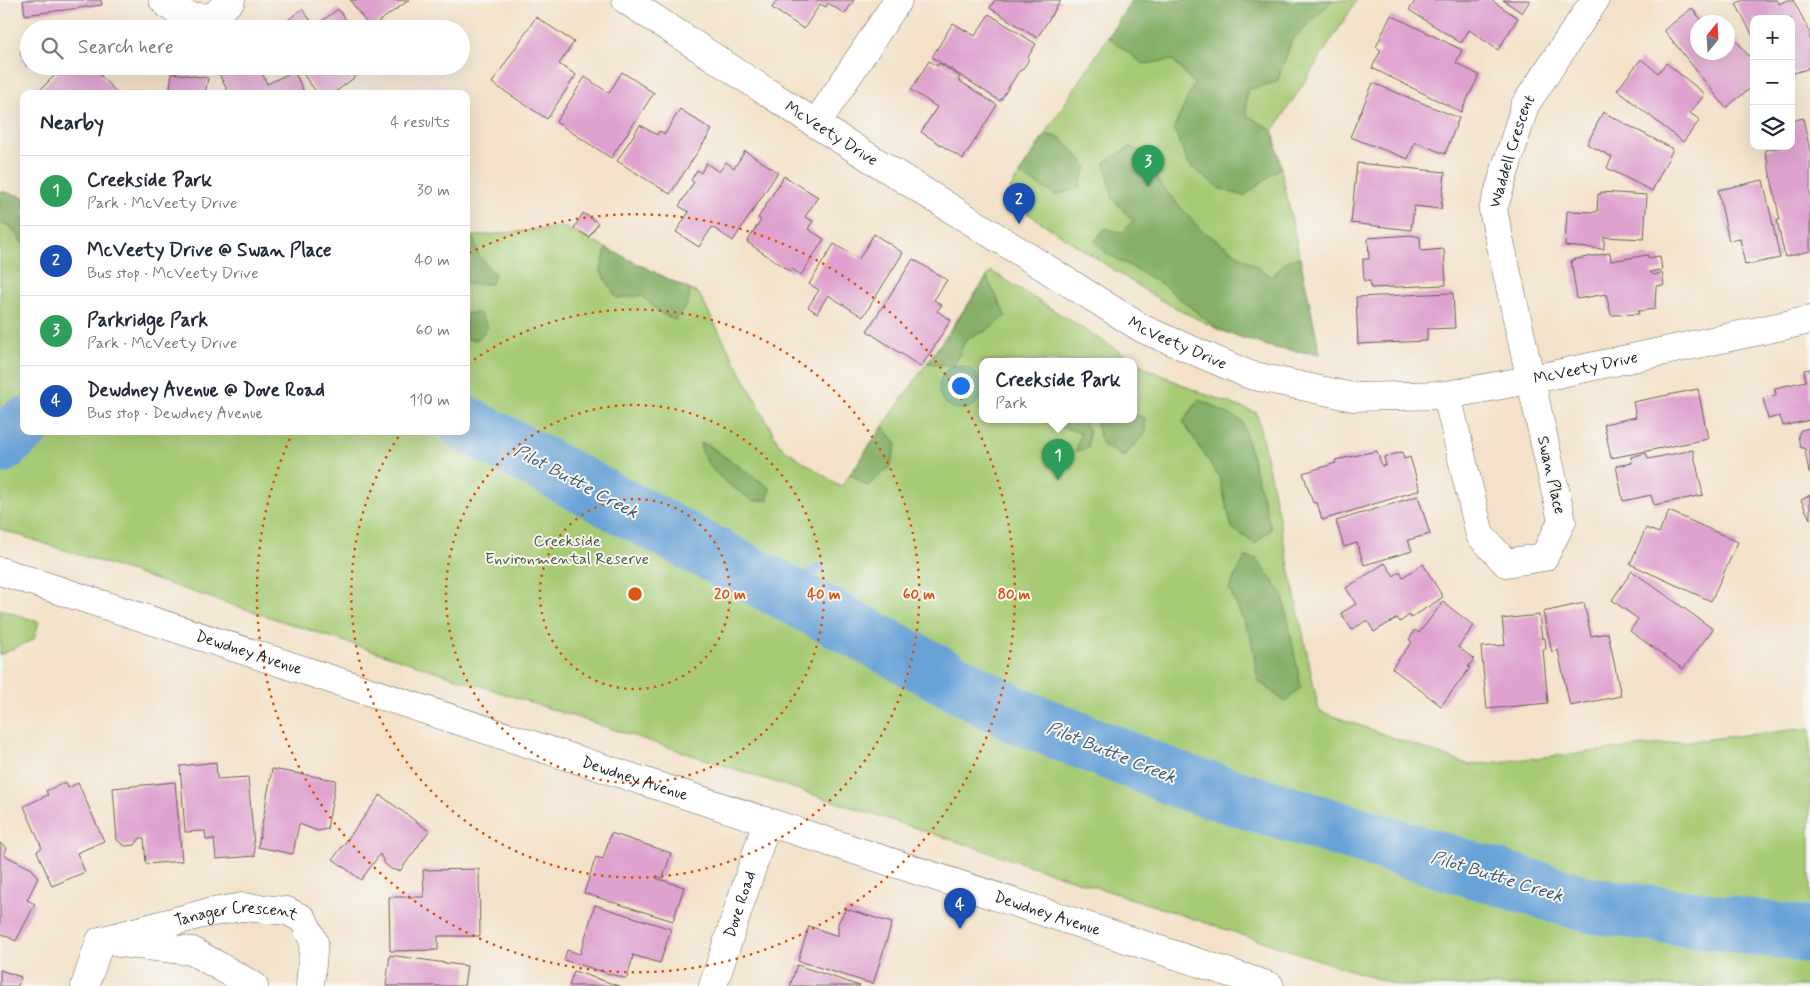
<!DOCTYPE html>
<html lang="en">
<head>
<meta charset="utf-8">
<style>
	:root { --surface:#fff; --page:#f6f6f7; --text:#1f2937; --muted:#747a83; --line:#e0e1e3; --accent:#b45309 }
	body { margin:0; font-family:Mynerve,sans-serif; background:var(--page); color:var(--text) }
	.controls { position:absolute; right:15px; top:15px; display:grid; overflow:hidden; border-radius:10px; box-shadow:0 5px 20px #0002 }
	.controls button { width:45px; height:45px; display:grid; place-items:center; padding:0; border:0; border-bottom:1px solid var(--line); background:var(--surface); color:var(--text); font:25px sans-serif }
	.compass { position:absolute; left:1690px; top:15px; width:45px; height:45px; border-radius:50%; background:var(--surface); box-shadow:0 5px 20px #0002; rotate:18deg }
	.you { position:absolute; left:960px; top:385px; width:18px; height:18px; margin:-12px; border:4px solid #fff; border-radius:50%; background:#1a73e8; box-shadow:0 0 0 8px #1a73e833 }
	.badge { display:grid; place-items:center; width:32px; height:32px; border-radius:50%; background:var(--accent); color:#fff; font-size:16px; font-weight:700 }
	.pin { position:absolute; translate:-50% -41px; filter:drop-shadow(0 1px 2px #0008) }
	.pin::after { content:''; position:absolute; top:26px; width:18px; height:15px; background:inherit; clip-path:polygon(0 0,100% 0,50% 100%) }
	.popup { position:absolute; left:979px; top:358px; width:158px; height:65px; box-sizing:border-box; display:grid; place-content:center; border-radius:10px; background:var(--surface); filter:drop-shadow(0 1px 4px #0005); font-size:16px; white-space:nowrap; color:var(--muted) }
	.popup b { font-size:19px; color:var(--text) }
	.popup::after { content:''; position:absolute; left:50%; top:100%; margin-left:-10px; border:10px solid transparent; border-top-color:var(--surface) }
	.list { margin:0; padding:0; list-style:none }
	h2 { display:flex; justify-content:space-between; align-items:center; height:65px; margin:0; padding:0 20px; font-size:21px }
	h2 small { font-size:16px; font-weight:400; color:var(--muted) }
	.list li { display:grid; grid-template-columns:32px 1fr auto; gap:15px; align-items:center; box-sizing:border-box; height:70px; padding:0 20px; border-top:1px solid var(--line) }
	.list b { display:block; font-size:19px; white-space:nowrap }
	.list p { margin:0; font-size:16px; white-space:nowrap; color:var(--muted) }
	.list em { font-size:16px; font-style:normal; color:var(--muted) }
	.icon { flex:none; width:28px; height:28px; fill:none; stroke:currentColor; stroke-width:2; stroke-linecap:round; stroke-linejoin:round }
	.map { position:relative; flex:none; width:1810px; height:986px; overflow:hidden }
	.search { position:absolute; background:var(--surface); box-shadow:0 5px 20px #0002; left:20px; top:20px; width:450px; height:55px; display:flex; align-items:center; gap:12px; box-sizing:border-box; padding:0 18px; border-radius:28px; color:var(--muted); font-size:19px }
	.panel { position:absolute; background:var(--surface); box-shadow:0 5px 20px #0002; left:20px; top:90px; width:450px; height:345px; border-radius:10px }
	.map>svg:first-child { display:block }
</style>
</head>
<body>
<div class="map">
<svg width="1810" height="986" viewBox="0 0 1810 986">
	<rect width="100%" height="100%" fill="#f6f6f2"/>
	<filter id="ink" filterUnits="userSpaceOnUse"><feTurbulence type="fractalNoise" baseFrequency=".02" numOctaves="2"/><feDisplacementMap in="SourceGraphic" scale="10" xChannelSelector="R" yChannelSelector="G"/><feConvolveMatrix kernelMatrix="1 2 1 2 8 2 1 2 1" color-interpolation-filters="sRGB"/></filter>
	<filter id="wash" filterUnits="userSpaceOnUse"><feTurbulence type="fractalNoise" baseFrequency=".0096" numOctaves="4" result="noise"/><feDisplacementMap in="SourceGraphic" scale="20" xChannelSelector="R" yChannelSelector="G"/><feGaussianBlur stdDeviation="1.12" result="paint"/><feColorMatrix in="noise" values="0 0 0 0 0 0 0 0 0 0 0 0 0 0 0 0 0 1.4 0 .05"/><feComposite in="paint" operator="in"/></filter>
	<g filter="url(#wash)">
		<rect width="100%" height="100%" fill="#f3e2c9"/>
		<g fill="#a7cb75" stroke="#627448" fill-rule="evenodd">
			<polygon points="1132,0 1357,0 1273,131 1320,354 1274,348 1219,330 1157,298 1004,198"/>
			<path d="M0 191 24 197V431H466V237L563 227 699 294 780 446 841 487 991 271 1146 368 1196 391 1257 413 1319 711 1470 765 1810 728V986H1399L0 529ZM983 361H1133V419H983Z"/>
			<polygon points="0,609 39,622 34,639 0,655"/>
		</g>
		<g fill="#85af66" stroke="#506641">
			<polygon points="1132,0 1279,0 1294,4 1297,0 1333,0 1292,40 1277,82 1247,90 1246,114 1273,131 1281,167 1244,196 1220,189 1188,164 1174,128 1194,84 1173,60 1143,64 1108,37"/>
			<polygon points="1045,134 1061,138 1087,166 1079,188 1056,195 1019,174"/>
			<polygon points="1130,147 1143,152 1160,184 1201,230 1272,277 1287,261 1300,257 1320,354 1274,348 1219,330 1159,282 1106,253 1095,241 1105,228 1122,233 1133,221 1113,199 1105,162"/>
			<polygon points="0,191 24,197 24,245 10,226 0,224"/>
			<polygon points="473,236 478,255 495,274 491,284 466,284 466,237"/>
			<polygon points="606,248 690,290 688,304 675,320 660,313 642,296 617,298 601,272"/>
			<polygon points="987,278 1006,316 986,331 966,339 954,366 927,363"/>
			<polygon points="466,313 479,313 488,327 477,340 466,339"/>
			<polygon points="1199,399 1242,421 1271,529 1255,544 1232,528 1219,477 1183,422"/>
			<polygon points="1133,415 1144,417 1146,432 1124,457 1102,445 1096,423 1098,419 1133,419"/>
			<polygon points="1045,419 1082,419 1089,432 1088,448 1075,452 1081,433 1042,421"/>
			<polygon points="883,426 897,444 889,468 867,486 850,474"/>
			<path d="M700 443 708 445 770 488 768 500 753 501C732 486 704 471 700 443Z"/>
			<polygon points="1245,557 1257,559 1283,595 1301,687 1285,702 1258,681 1251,637 1229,589"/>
		</g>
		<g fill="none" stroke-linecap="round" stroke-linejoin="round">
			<path stroke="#67a2d7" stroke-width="10" d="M764 581C789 585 800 582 820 567"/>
			<g stroke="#67a2d7" stroke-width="56">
				<polyline points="466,424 1017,715 1184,782 1589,905 1810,935"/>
				<polyline points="0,446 24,425"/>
			</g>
		</g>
		<g id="blocks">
			<g fill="#dfa1ce">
				<polygon points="23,0 101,0 102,5 25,15"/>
				<polygon points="350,0 409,0 370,28"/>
				<polygon points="777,0 854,0 845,14 828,3 826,7 820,4 804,29 772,8"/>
				<polygon points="995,0 1061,0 1037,38 990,8"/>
				<polygon points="1416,0 1491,0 1518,18 1498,50 1469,30 1461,43 1409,10"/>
				<polygon points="1503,0 1530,0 1522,13"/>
				<polygon points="1743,0 1777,0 1779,4 1787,0 1793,0 1810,32 1810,64 1807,69 1791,74 1791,19 1754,19 1754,38 1736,4"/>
				<polygon points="1692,8 1703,22 1698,22 1698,52 1728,52 1728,30 1754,63 1754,85 1726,108 1664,30"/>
				<polygon points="302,9 315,26 338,9 353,29 276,29"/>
				<polygon points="989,14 1036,44 1028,57 1028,61 1022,70 1019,71 1000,101 932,57 953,23 975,36"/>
				<polygon points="1391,15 1462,50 1456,63 1479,75 1461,112 1372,68 1381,50 1376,47"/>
				<polygon points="536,17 574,42 559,64 576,75 547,119 492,83"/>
				<polygon points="29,48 29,65 27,66 20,51"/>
				<polygon points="1641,59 1658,73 1666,63 1705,94 1690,113 1700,120 1683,142 1617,90"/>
				<polygon points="929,61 937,66 939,63 960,77 958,80 997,105 963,159 921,132 937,107 911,90"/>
				<polygon points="64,66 109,66 100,75 118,94 36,94"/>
				<polygon points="230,66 259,66 267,84 294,71 305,94 229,94 218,72"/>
				<polygon points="297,66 369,66 333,94 318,94"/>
				<polygon points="622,72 654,93 611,158 556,122 585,77 609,93"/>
				<polygon points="172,73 208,78 205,94 169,94"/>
				<polygon points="1373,83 1459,118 1445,154 1415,142 1408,159 1350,137"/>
				<polygon points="680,109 712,130 670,194 617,161 640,125 657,135 659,131 665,134"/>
				<polygon points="1603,112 1673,149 1652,191 1607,168 1612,157 1587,144"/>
				<polygon points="1803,118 1810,151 1810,251 1785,257 1777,220 1780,220 1765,150 1791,146 1791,121"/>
				<polygon points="745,151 778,172 733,241 712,227 699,247 676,232 689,212 679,206 694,182 691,180 697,170 701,173 706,163 719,172 726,162 734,168"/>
				<polygon points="1357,163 1445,172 1441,209 1414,206 1411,230 1351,223"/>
				<polygon points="784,176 818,197 805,217 813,221 808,229 824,239 801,275 792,269 791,272 747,242 761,220 758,218"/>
				<polygon points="1763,180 1780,258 1745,265 1740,239 1729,241 1718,190"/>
				<polygon points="1601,192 1647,195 1644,239 1604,237 1604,249 1565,246 1567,211 1597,212 1598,194 1601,194"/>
				<polygon points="583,213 598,223 589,237 574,228"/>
				<polygon points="874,234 903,253 863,317 828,295 817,313 808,307 819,290 809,284 834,244 859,259"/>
				<polygon points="1411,235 1420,237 1421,251 1444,249 1446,285 1371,288 1370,281 1364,281 1363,264 1363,259 1369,259 1368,238"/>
				<polygon points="1610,253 1611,261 1648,255 1648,258 1660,256 1662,270 1650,272 1654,275 1662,273 1664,285 1656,286 1655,309 1638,311 1639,314 1611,315 1606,294 1577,299 1571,260"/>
				<polygon points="913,259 947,280 934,300 942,305 937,311 951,320 921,367 867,331"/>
				<polygon points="1453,293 1455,328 1427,329 1427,341 1358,344 1356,297"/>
				<polygon points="1810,369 1810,420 1783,426 1780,416 1768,419 1763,398 1776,395 1775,388 1806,381 1804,370"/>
				<polygon points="1698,389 1708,439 1611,458 1604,424 1636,417 1633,402"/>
				<polygon points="1810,428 1810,473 1809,473 1805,449 1800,447 1798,435 1801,430"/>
				<polygon points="1693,450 1703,495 1654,505 1651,495 1623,501 1616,466 1632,463 1631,457 1646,453 1648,459"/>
				<polygon points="1377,451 1382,466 1386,465 1384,457 1402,452 1404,459 1410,457 1420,490 1322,520 1317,502 1313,503 1303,473 1336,463 1335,460"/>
				<polygon points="1810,495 1810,519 1801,500"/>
				<polygon points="1418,496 1430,534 1408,540 1412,551 1364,565 1357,543 1344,547 1336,521"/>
				<polygon points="1669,511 1738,542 1711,601 1630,564 1646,528 1659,533"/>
				<polygon points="1385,563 1394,576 1400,571 1403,577 1423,564 1443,597 1411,618 1409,615 1400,622 1397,618 1374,632 1367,620 1352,630 1341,613 1356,604 1346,588"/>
				<polygon points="1632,571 1713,629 1683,669 1630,631 1638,619 1612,600"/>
				<polygon points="1443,602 1474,626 1458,647 1474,659 1468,667 1470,668 1441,706 1392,668 1412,642 1409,640 1415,630 1419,633"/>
				<polygon points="1584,603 1591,636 1608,633 1621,696 1570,706 1558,650 1552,652 1543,612"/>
				<polygon points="1539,615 1542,639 1545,638 1546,649 1543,649 1548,703 1487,709 1481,647 1505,645 1502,619"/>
				<polygon points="216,762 217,779 248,777 255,856 216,859 214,839 206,840 205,831 185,832 180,766"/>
				<polygon points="272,769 336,780 327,829 318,831 299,824 293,854 258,847"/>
				<polygon points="66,782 68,788 78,783 104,841 77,853 85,872 52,886 37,851 42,848 24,806 48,795 46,791"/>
				<polygon points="175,782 182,861 146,864 144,838 140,838 135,845 125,846 117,840 113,788"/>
				<polygon points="380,795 429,831 400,871 391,869 385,864 380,854 361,880 333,859"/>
				<polygon points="611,833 671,853 663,878 657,876 656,878 684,887 673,921 584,893 596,857 603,859"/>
				<polygon points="0,843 7,848 4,855 32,869 38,878 27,900 35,904 16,941 0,933"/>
				<polygon points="479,869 480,936 438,936 438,950 390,951 389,897 424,897 423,870"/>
				<polygon points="595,905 671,929 660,963 632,955 633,957 627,978 624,978 564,960 567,950 580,954"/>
				<polygon points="846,909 892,923 873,984 798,961 809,926 838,936 838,923"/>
				<polygon points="390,955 467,966 464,986 386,986"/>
				<polygon points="797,965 860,986 790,986"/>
				<polygon points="0,970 21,977 18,986 0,986"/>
				<polygon points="574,971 619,986 569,986"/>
			</g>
		</g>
	</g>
	<g filter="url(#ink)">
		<use href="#blocks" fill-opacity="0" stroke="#676159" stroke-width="1"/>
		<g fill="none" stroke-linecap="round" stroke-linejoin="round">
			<defs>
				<g id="minor">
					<path d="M163 0C178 15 192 18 213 17L231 0"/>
					<path id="s1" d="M626 0 816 124 1143 329 1250 375 1353 397 1447 395 1529 380 1810 320"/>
					<polyline points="816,124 898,0"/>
					<path id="s2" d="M1447 395 1480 535 1506 563 1544 557 1562 521 1493 210 1525 105 1595 0"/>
					<path id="s3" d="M100 941 202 914 242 907 287 911 303 919 314 942 310 986"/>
					<polyline points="119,943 192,951 254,986"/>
					<polyline points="85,986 100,941"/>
					<path id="s4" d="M713 986 767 822"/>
				</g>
				<g id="tertiary">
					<path id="s5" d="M0 571 1270 986"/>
				</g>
			</defs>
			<use href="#minor" stroke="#676159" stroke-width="29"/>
			<use href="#tertiary" stroke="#676159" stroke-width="29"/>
			<use href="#minor" stroke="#fff" stroke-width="28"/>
			<use href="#tertiary" stroke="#fff" stroke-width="28"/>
		</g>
	</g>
	<g fill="none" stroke="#de560d" stroke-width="2.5" stroke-dasharray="2.5 5">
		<circle cx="635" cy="594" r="95"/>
		<circle cx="635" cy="594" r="189"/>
		<path d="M468 364A284 284 0 1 1 401 433"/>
		<path d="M469 253A379 379 0 1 1 292 434"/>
	</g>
	<g text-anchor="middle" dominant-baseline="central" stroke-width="4" stroke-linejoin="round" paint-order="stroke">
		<g font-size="16" fill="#1c1c1c" stroke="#f6f6f2">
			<text stroke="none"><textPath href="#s1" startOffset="245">McVeety Drive</textPath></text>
			<text stroke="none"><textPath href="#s2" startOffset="641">Waddell Crescent</textPath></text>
			<text stroke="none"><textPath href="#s1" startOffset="650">McVeety Drive</textPath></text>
			<text stroke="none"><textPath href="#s1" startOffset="1070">McVeety Drive</textPath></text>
			<text transform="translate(1551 475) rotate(77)">Swan Place</text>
			<text stroke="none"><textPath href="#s5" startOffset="262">Dewdney Avenue</textPath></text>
			<text stroke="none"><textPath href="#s5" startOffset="668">Dewdney Avenue</textPath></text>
			<text stroke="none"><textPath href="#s4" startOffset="86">Dove Road</textPath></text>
			<text stroke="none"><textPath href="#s5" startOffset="1102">Dewdney Avenue</textPath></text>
			<text stroke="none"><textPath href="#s3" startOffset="140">Tanager Crescent</textPath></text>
		</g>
		<g font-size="16" fill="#4d593b" stroke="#f6f6f2">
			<text x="567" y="541">Creekside<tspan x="567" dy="18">Environmental Reserve</tspan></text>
		</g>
		<g font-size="18" font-style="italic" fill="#3e5870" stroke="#f6f6f2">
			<text transform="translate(576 482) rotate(28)">Pilot Butte Creek</text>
			<text transform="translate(1111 753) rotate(22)">Pilot Butte Creek</text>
			<text transform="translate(1497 877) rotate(17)">Pilot Butte Creek</text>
		</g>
	</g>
	<circle cx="635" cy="594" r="8" fill="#de560d" stroke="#f6f6f2" stroke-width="2.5"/>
	<g font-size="15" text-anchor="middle" font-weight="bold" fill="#de560d" stroke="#f6f6f2" stroke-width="4" stroke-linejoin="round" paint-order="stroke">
		<text x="730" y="599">20 m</text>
		<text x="824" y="599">40 m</text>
		<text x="919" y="599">60 m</text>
		<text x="1014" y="599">80 m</text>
	</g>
</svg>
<div class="controls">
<button>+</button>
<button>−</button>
<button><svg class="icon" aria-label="layers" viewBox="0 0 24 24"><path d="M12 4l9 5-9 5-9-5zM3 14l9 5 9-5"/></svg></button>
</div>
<svg class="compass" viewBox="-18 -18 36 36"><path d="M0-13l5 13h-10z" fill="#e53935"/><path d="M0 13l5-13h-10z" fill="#747a83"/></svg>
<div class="you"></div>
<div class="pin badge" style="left:1058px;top:480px;background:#2e9e5b">1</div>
<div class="popup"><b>Creekside Park</b>Park</div>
<div class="pin badge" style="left:1019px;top:224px;background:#1a4fb4">2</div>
<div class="pin badge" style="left:1148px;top:186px;background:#2e9e5b">3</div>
<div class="pin badge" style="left:960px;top:929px;background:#1a4fb4">4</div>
<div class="search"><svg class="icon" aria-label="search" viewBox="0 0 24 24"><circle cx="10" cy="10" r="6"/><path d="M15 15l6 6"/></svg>Search here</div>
<section class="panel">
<h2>Nearby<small>4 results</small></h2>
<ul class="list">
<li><span class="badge" style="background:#2e9e5b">1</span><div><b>Creekside Park</b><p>Park · McVeety Drive</p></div><em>30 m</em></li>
<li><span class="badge" style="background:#1a4fb4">2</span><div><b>McVeety Drive @ Swan Place</b><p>Bus stop · McVeety Drive</p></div><em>40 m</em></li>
<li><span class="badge" style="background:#2e9e5b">3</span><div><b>Parkridge Park</b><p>Park · McVeety Drive</p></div><em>60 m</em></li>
<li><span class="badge" style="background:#1a4fb4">4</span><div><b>Dewdney Avenue @ Dove Road</b><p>Bus stop · Dewdney Avenue</p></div><em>110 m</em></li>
</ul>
</section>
</div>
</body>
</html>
